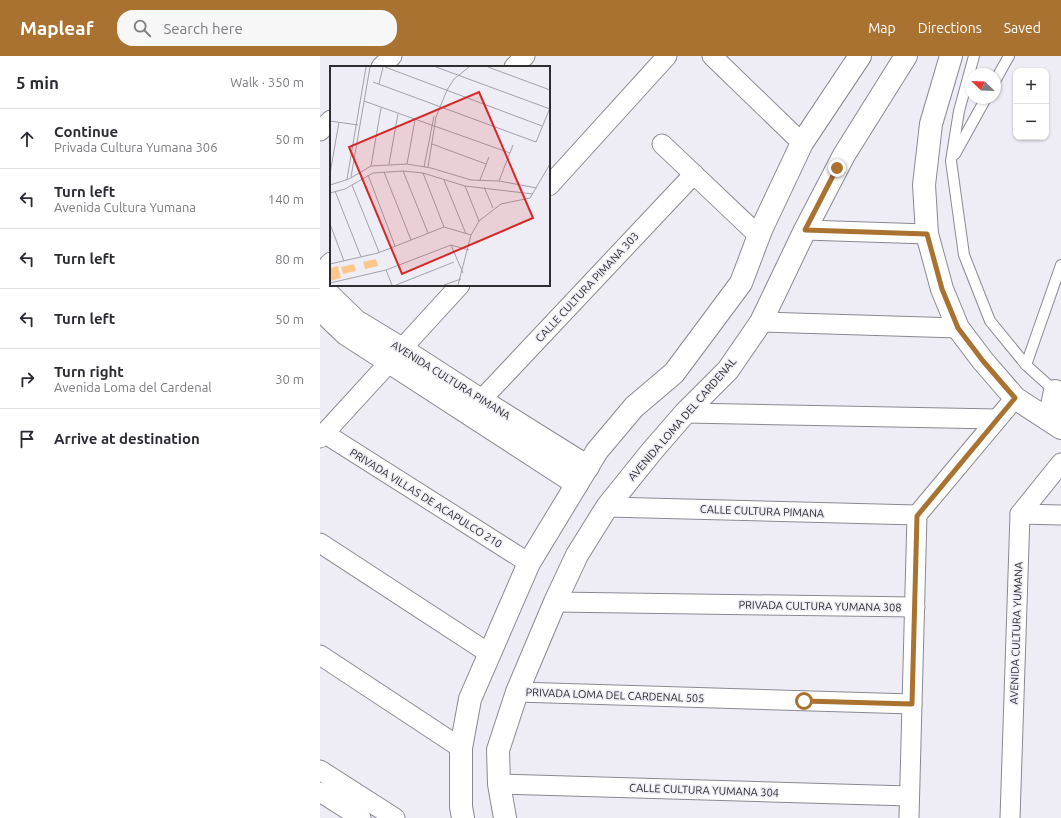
<!DOCTYPE html>
<html lang="en">
<head>
<meta charset="utf-8">
<style>
	:root { --surface:#fff; --page:#f7f7f7; --text:#2b2b33; --muted:#7c7c81; --line:#e1e1e2; --accent:#aa7230 }
	body { margin:0; font-family:Ubuntu,sans-serif; background:var(--page); color:var(--text) }
	.controls { position:absolute; right:12px; top:12px; display:grid; overflow:hidden; border-radius:8px; box-shadow:0 1px 3px #0004 }
	.controls button { width:36px; height:36px; display:grid; place-items:center; padding:0; border:0; border-bottom:1px solid var(--line); background:var(--surface); color:var(--text); font:20px sans-serif }
	.compass { position:absolute; left:645px; top:12px; width:36px; height:36px; border-radius:50%; background:var(--surface); box-shadow:0 1px 3px #0004; rotate:293deg }
	.stop { position:absolute; width:12px; height:12px; margin:-9px; border:3px solid #aa7230; border-radius:50%; background:#fff }
	.stop.end { background:#aa7230; border-color:#fff; box-shadow:0 1px 4px #0008 }
	.list { margin:0; padding:0; list-style:none }
	h2 { display:flex; justify-content:space-between; align-items:center; height:52px; margin:0; padding:0 16px; font-size:17px }
	h2 small { font-size:13px; font-weight:400; color:var(--muted) }
	.list li { display:grid; grid-template-columns:26px 1fr auto; gap:12px; align-items:center; box-sizing:border-box; height:60px; padding:0 16px; border-top:1px solid var(--line) }
	.list b { display:block; font-size:15px; white-space:nowrap }
	.list p { margin:0; font-size:13px; white-space:nowrap; color:var(--muted) }
	.list em { font-size:13px; font-style:normal; color:var(--muted) }
	.icon { flex:none; width:22px; height:22px; fill:none; stroke:currentColor; stroke-width:2; stroke-linecap:round; stroke-linejoin:round }
	.map { position:relative; flex:none; width:741px; height:762px; overflow:hidden }
	header { display:flex; align-items:center; gap:24px; box-sizing:border-box; height:56px; padding:0 20px; background:var(--accent); color:#fff }
	header strong { font-size:19px }
	nav { display:flex; gap:22px; margin-inline-start:auto; font-size:14px }
	.search { width:280px; height:36px; background:var(--page); display:flex; align-items:center; gap:10px; box-sizing:border-box; padding:0 14px; border-radius:16px; color:var(--muted); font-size:15px }
	main { display:flex }
	aside { flex:1; background:var(--surface) }
	.map>svg:first-child { display:block }
</style>
</head>
<body>
<header>
<strong>Mapleaf</strong>
<div class="search"><svg class="icon" aria-label="search" viewBox="0 0 24 24"><circle cx="10" cy="10" r="6"/><path d="M15 15l6 6"/></svg>Search here</div>
<nav><a>Map</a><a>Directions</a><a>Saved</a></nav>
</header>
<main>
<aside>
<h2>5 min<small>Walk · 350 m</small></h2>
<ul class="list">
<li><svg class="icon" aria-label="ahead" viewBox="0 0 24 24"><path d="M12 20V5M6 11l6-6 6 6"/></svg><div><b>Continue</b><p>Privada Cultura Yumana 306</p></div><em>50 m</em></li>
<li><svg class="icon" aria-label="left" viewBox="0 0 24 24"><path d="M17 20v-9H6M10 6l-5 5 5 5"/></svg><div><b>Turn left</b><p>Avenida Cultura Yumana</p></div><em>140 m</em></li>
<li><svg class="icon" aria-label="left" viewBox="0 0 24 24"><path d="M17 20v-9H6M10 6l-5 5 5 5"/></svg><div><b>Turn left</b></div><em>80 m</em></li>
<li><svg class="icon" aria-label="left" viewBox="0 0 24 24"><path d="M17 20v-9H6M10 6l-5 5 5 5"/></svg><div><b>Turn left</b></div><em>50 m</em></li>
<li><svg class="icon" aria-label="right" viewBox="0 0 24 24"><path d="M7 20v-9h11M14 6l5 5-5 5"/></svg><div><b>Turn right</b><p>Avenida Loma del Cardenal</p></div><em>30 m</em></li>
<li><svg class="icon" aria-label="arrive" viewBox="0 0 24 24"><path d="M6 21V4h12l-3 4 3 4H6"/></svg><div><b>Arrive at destination</b></div></li>
</ul>
</aside>
<div class="map">
<svg width="741" height="762" viewBox="0 0 741 762">
	<rect width="100%" height="100%" fill="#eeedf5"/>
	<g fill="none" stroke-linecap="round" stroke-linejoin="round">
		<defs>
			<g id="lane">
				<polyline points="654,0 639,55 631,105 644,199 670,265 706,309 736,336"/>
				<polyline points="675,25 689,0"/>
				<polyline points="635,98 666,42"/>
				<polyline points="706,309 741,209"/>
			</g>
			<g id="street">
				<polyline points="392,0 482,87"/>
				<polyline points="61,11 72,0"/>
				<polyline points="194,11 205,0"/>
				<polyline points="0,75 11,64"/>
				<polyline points="342,88 439,180"/>
				<polyline points="229,130 347,0"/>
				<polyline points="485,174 607,178"/>
				<polyline points="0,218 11,206"/>
				<polyline points="441,266 638,272"/>
				<polyline points="161,344 374,118"/>
				<polyline points="365,357 677,363"/>
				<polyline points="4,377 209,507"/>
				<polyline points="0,382 140,229"/>
				<polyline points="287,451 597,459"/>
				<polyline points="700,458 741,459"/>
				<polyline points="0,487 170,598"/>
				<polyline points="235,546 595,551"/>
				<polyline points="0,599 141,692"/>
				<polyline points="197,636 592,648"/>
				<polyline points="0,714 75,762"/>
				<polyline points="179,728 589,740"/>
				<polyline points="0,736 41,762"/>
				<polyline points="589,762 597,459 695,342"/>
				<polyline points="690,762 700,458 741,407"/>
			</g>
			<g id="secondary">
				<polyline points="631,0 611,68 604,129 607,178 622,233 638,272 663,305 695,342 741,372"/>
				<polyline points="0,230 36,265 82,293 161,344 268,411"/>
				<polyline points="0,253 26,278 257,428"/>
				<polyline points="729,364 735,335"/>
				<polyline points="143,762 141,751 141,692 150,643 209,507 277,395 314,351 354,317 421,227 441,174 482,87 540,0"/>
				<polyline points="185,762 179,728 178,694 197,636 235,546 257,499 287,451 332,395 365,357 408,314 441,266 485,174 524,99 586,0"/>
			</g>
		</defs>
		<use href="#lane" stroke="#8a8991" stroke-width="12"/>
		<use href="#street" stroke="#8a8991" stroke-width="21"/>
		<use href="#secondary" stroke="#8a8991" stroke-width="24"/>
		<use href="#lane" stroke="#fff" stroke-width="10"/>
		<use href="#street" stroke="#fff" stroke-width="19"/>
		<use href="#secondary" stroke="#fff" stroke-width="22"/>
	</g>
	<g fill="none" stroke-linecap="round" stroke-linejoin="round">
		<polyline stroke="#aa7230" stroke-width="5" points="484,645 592,648 597,460 695,342 663,305 638,272 622,233 607,178 485,174 517,112"/>
	</g>
	<g text-anchor="middle" dominant-baseline="central" stroke-width="3" stroke-linejoin="round" paint-order="stroke">
		<g font-size="11" fill="#2e2e31" stroke="#eeedf5">
			<text transform="translate(267 231) rotate(-47)">CALLE CULTURA PIMANA 303</text>
			<text transform="translate(131 324) rotate(32)">AVENIDA CULTURA PIMANA</text>
			<text transform="translate(362 363) rotate(-49)">AVENIDA LOMA DEL CARDENAL</text>
			<text transform="translate(106 442) rotate(32)">PRIVADA VILLAS DE ACAPULCO 210</text>
			<text transform="translate(442 455) rotate(2)">CALLE CULTURA PIMANA</text>
			<text transform="translate(500 550) rotate(1)">PRIVADA CULTURA YUMANA 308</text>
			<text transform="translate(696 577) rotate(-88)">AVENIDA CULTURA YUMANA</text>
			<text transform="translate(295 639) rotate(2)">PRIVADA LOMA DEL CARDENAL 505</text>
			<text transform="translate(384 734) rotate(2)">CALLE CULTURA YUMANA 304</text>
		</g>
	</g>
	<g transform="translate(10 10)">
		<rect width="220" height="220" fill="#eeedf5"/>
		<path d="M46 193 48 200 35 203 33 196ZM24 198 26 205 13 208 11 201ZM8 200 11 212 0 215V202Z" fill="#fcc68d"/>
		<path fill="none" stroke="#a1a1a7" stroke-width="1" d="M55 1 212 60M106 1 220 43M158 1 220 24M43 16 206 76 220 42M49 18 53 1M34 35 180 87M0 55 28 59M102 78 156 98M59 98 68 48M77 98 85 54M41 100 51 42M94 101 104 50M98 101 106 51 117 24 124 13 139 1M73 105 98 167M54 106 81 174M93 107 114 161M0 108 9 56M38 109 65 180M21 111 40 1M17 113 36 1M114 114 136 168M150 114 159 91M169 115 183 79M0 119 19 113 41 100 77 98 101 102 141 114 169 115 207 122M22 119 49 186M135 120 149 155M154 121 163 142M5 125 31 191M0 127 15 123 43 107 73 105 93 107 135 120 203 128M0 158 14 195M121 179 133 207M0 198 48 187 114 161 141 169M56 204 62 219M0 217 56 204 121 179 139 184M66 219 124 196M114 219 131 213M128 219 141 169 149 155 171 138 200 132 220 98"/>
		<path fill="#d62828" fill-opacity="0.15" stroke="#d62828" stroke-width="2" d="M149 26 203 152 72 208 19 81Z"/>
		<rect width="220" height="220" fill="none" stroke="#2e2e31" stroke-width="2"/>
	</g>
</svg>
<div class="controls">
<button>+</button>
<button>−</button>
</div>
<svg class="compass" viewBox="-18 -18 36 36"><path d="M0-13l5 13h-10z" fill="#e53935"/><path d="M0 13l5-13h-10z" fill="#7c7c81"/></svg>
<div class="stop" style="left:484px;top:645px"></div>
<div class="stop end" style="left:517px;top:112px"></div>
</div>
</main>
</body>
</html>
